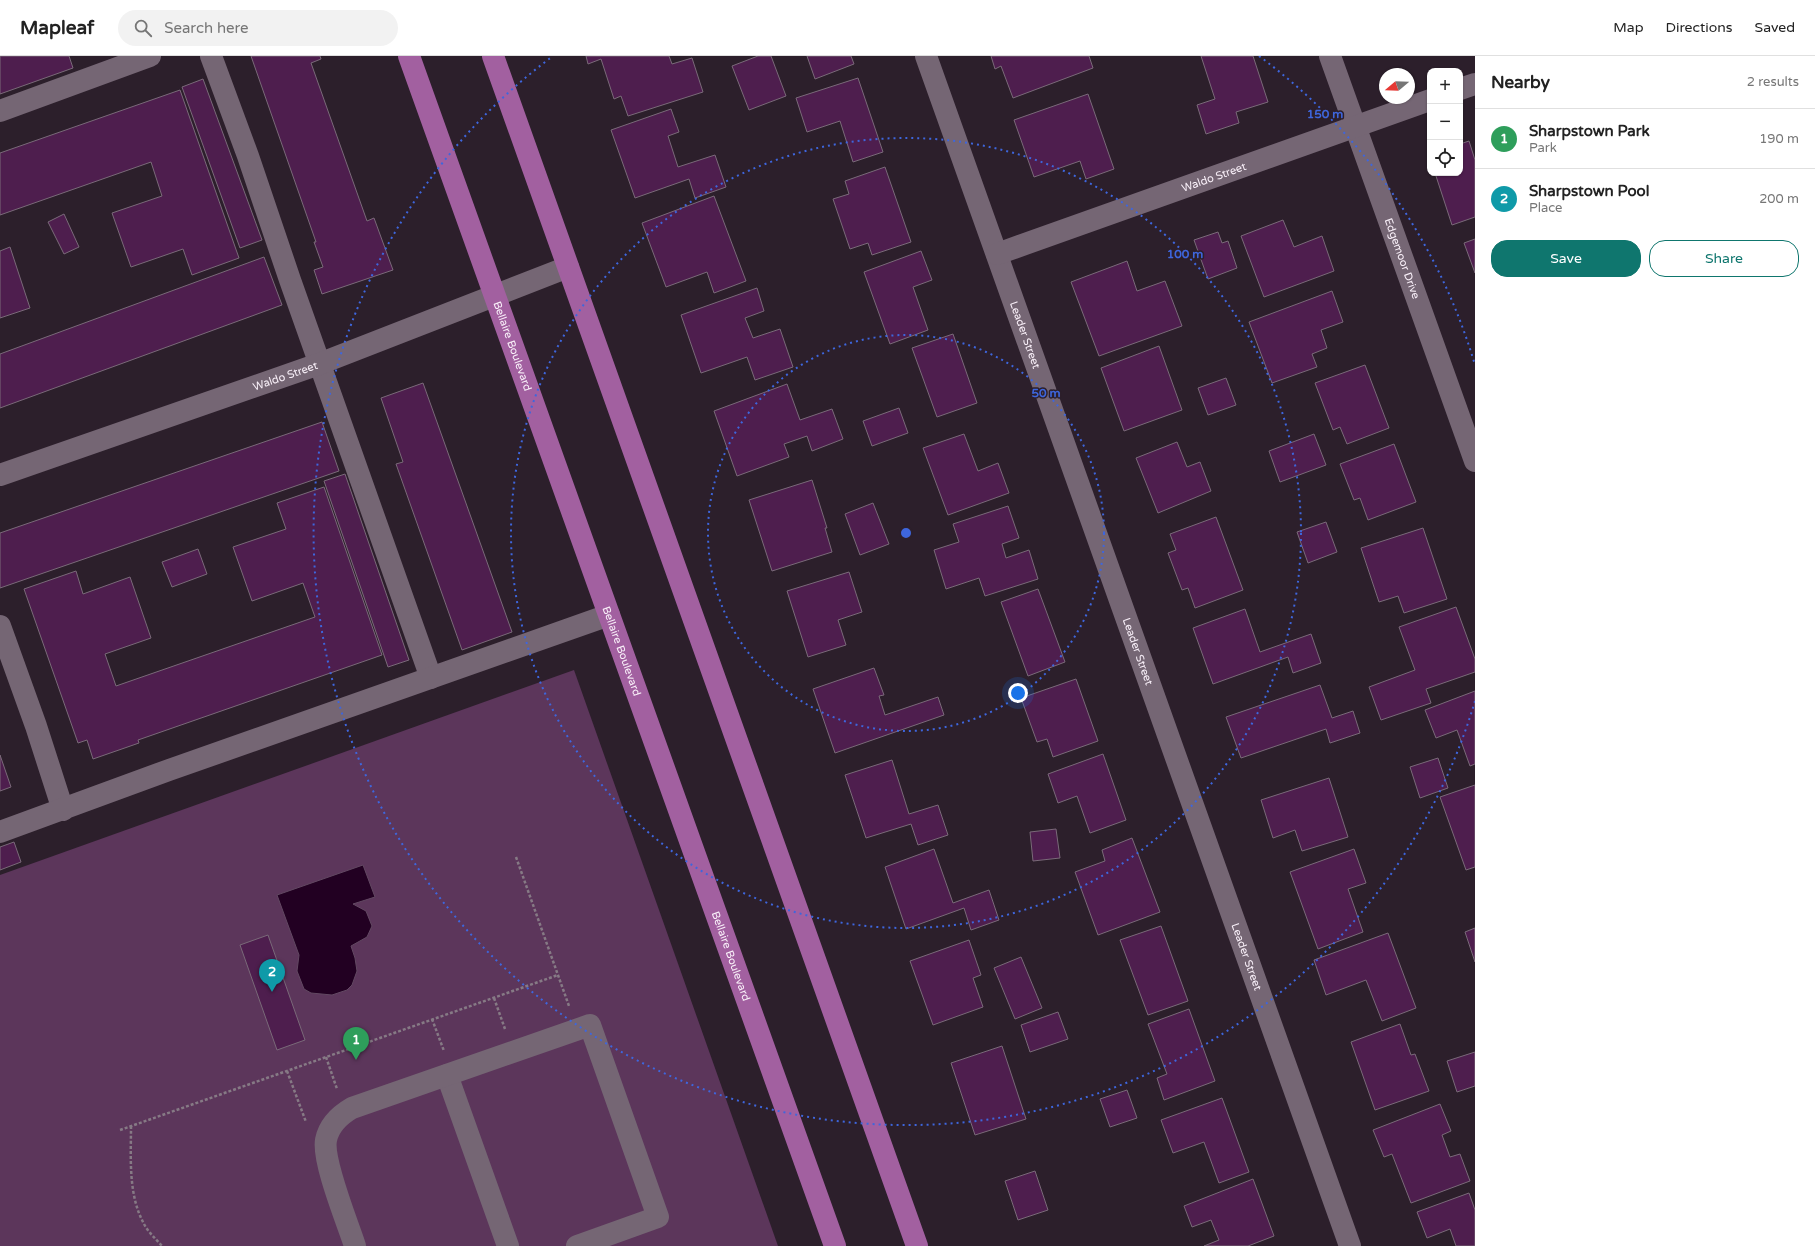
<!DOCTYPE html>
<html lang="en">
<head>
<meta charset="utf-8">
<style>
	:root { --surface:#fff; --page:#f2f2f2; --text:#222; --muted:#767676; --line:#e0e0e0; --accent:#0f766e }
	body { margin:0; font-family:"Varela Round",sans-serif; background:var(--page); color:var(--text) }
	.controls { position:absolute; right:12px; top:12px; display:grid; overflow:hidden; border-radius:8px; box-shadow:0 1px 3px #0004 }
	.controls button { width:36px; height:36px; display:grid; place-items:center; padding:0; border:0; border-bottom:1px solid var(--line); background:var(--surface); color:var(--text); font:20px sans-serif }
	.compass { position:absolute; left:1379px; top:12px; width:36px; height:36px; border-radius:50%; background:var(--surface); box-shadow:0 1px 3px #0004; rotate:251deg }
	.you { position:absolute; left:1018px; top:637px; width:14px; height:14px; margin:-10px; border:3px solid #fff; border-radius:50%; background:#1a73e8; box-shadow:0 0 0 6px #1a73e833 }
	.badge { display:grid; place-items:center; width:26px; height:26px; border-radius:50%; background:var(--accent); color:#fff; font-size:13px; font-weight:700 }
	.pin { position:absolute; translate:-50% -33px; filter:drop-shadow(0 1px 2px #0008) }
	.pin::after { content:''; position:absolute; top:21px; width:14px; height:12px; background:inherit; clip-path:polygon(0 0,100% 0,50% 100%) }
	.list { margin:0; padding:0; list-style:none }
	h2 { display:flex; justify-content:space-between; align-items:center; height:52px; margin:0; padding:0 16px; font-size:17px }
	h2 small { font-size:13px; font-weight:400; color:var(--muted) }
	.list li { display:grid; grid-template-columns:26px 1fr auto; gap:12px; align-items:center; box-sizing:border-box; height:60px; padding:0 16px; border-top:1px solid var(--line) }
	.list b { display:block; font-size:15px; white-space:nowrap }
	.list p { margin:0; font-size:13px; white-space:nowrap; color:var(--muted) }
	.list em { font-size:13px; font-style:normal; color:var(--muted) }
	.actions { display:flex; gap:8px; padding:12px 16px }
	.actions a { flex:1; padding:9px 0; border:1px solid var(--accent); border-radius:16px; text-align:center; font-size:14px; color:var(--accent) }
	.actions .main { background:var(--accent); color:#fff }
	.icon { flex:none; width:22px; height:22px; fill:none; stroke:currentColor; stroke-width:2; stroke-linecap:round; stroke-linejoin:round }
	.map { position:relative; flex:none; width:1475px; height:1190px; overflow:hidden }
	header { display:flex; align-items:center; gap:24px; box-sizing:border-box; height:56px; padding:0 20px; background:var(--surface); border-bottom:1px solid var(--line) }
	header strong { font-size:19px }
	nav { display:flex; gap:22px; margin-inline-start:auto; font-size:14px }
	.search { width:280px; height:36px; background:var(--page); display:flex; align-items:center; gap:10px; box-sizing:border-box; padding:0 14px; border-radius:22px; color:var(--muted); font-size:15px }
	main { display:flex }
	aside { flex:1; background:var(--surface) }
	.map>svg:first-child { display:block }
</style>
</head>
<body>
<header>
<strong>Mapleaf</strong>
<div class="search"><svg class="icon" aria-label="search" viewBox="0 0 24 24"><circle cx="10" cy="10" r="6"/><path d="M15 15l6 6"/></svg>Search here</div>
<nav><a>Map</a><a>Directions</a><a>Saved</a></nav>
</header>
<main>
<div class="map">
<svg width="1475" height="1190" viewBox="0 0 1475 1190">
	<rect width="100%" height="100%" fill="#2c1f2b"/>
	<polygon fill="#5c365b" points="574,614 778,1190 0,1190 0,819"/>
	<polygon fill="#202" stroke="#624862" points="363,809 375,841 353,848 366,855 372,870 367,881 351,890 355,902 357,915 352,929 347,934 332,939 311,937 304,933 297,915 299,899 277,839"/>
	<g fill="#4e1e4e" stroke="#7a6a79">
		<polygon points="0,0 69,0 73,12 0,38"/>
		<polygon points="251,0 320,0 321,3 311,7 367,165 374,162 393,214 322,238 314,214 323,211 314,186 316,186"/>
		<polygon points="586,0 669,0 672,8 692,2 703,36 628,60 621,40 614,43 601,3 588,8"/>
		<polygon points="758,0 771,0 786,40 749,54 732,10"/>
		<polygon points="807,0 851,0 854,8 815,23"/>
		<polygon points="991,0 1089,0 1093,12 1013,42 1001,10 995,13"/>
		<polygon points="1201,0 1253,0 1268,46 1236,56 1239,67 1206,78 1197,49 1215,43"/>
		<polygon points="858,22 883,96 853,106 840,65 807,76 796,42"/>
		<polygon points="203,23 262,184 240,192 182,31"/>
		<polygon points="180,34 239,202 192,219 183,193 131,211 112,157 162,140 151,106 0,159 0,97"/>
		<polygon points="1088,38 1114,113 1086,123 1080,105 1034,121 1014,64"/>
		<polygon points="671,53 679,76 668,80 678,111 715,99 726,131 695,142 689,123 635,142 611,74"/>
		<polygon points="1469,85 1475,104 1475,161 1452,169 1435,117 1460,117 1460,88"/>
		<polygon points="885,111 911,186 872,199 868,187 850,193 833,143 849,138 845,125"/>
		<polygon points="714,140 746,225 714,237 707,216 666,231 642,167"/>
		<polygon points="64,158 79,191 64,198 48,166"/>
		<polygon points="1283,164 1294,191 1322,180 1334,215 1264,241 1241,180"/>
		<polygon points="1218,176 1222,187 1228,185 1237,212 1208,223 1194,184"/>
		<polygon points="1475,183 1475,217 1464,187"/>
		<polygon points="10,191 30,252 0,262 0,195"/>
		<polygon points="921,195 932,224 913,231 928,274 890,288 864,216"/>
		<polygon points="264,201 282,249 0,352 0,298"/>
		<polygon points="1127,205 1137,235 1165,225 1182,270 1099,300 1071,226"/>
		<polygon points="757,232 764,255 745,262 753,282 780,273 793,311 755,324 747,301 701,317 681,259"/>
		<polygon points="1332,235 1343,266 1321,274 1327,292 1312,298 1317,311 1272,327 1249,266"/>
		<polygon points="953,278 977,347 937,361 912,292"/>
		<polygon points="1159,290 1182,354 1124,375 1101,312"/>
		<polygon points="1365,309 1389,372 1347,388 1340,371 1333,374 1315,327"/>
		<polygon points="1226,322 1236,349 1208,359 1198,332"/>
		<polygon points="423,327 512,576 462,594 396,408 403,406 381,342"/>
		<polygon points="787,328 800,364 832,353 843,383 812,395 807,380 784,388 789,401 737,420 714,355"/>
		<polygon points="899,352 908,377 872,390 863,365"/>
		<polygon points="322,366 339,415 0,532 0,477"/>
		<polygon points="964,378 978,415 998,407 1009,437 948,459 923,392"/>
		<polygon points="1314,378 1326,409 1280,426 1269,395"/>
		<polygon points="1177,386 1187,411 1200,406 1211,435 1158,457 1136,402"/>
		<polygon points="1394,388 1416,446 1368,464 1360,442 1354,444 1340,408"/>
		<polygon points="345,418 409,604 388,611 324,425"/>
		<polygon points="812,424 827,472 825,472 832,496 772,515 749,444"/>
		<polygon points="324,431 382,599 138,684 139,687 93,703 87,684 78,687 24,533 76,515 83,538 130,521 151,582 105,598 116,630 315,561 303,527 252,545 233,491 286,473 277,447"/>
		<polygon points="873,447 889,488 860,499 845,458"/>
		<polygon points="1008,450 1019,482 1002,488 1006,502 1029,494 1038,523 985,540 979,522 946,533 934,494 959,486 953,468"/>
		<polygon points="1216,461 1243,534 1195,552 1188,532 1182,534 1168,497 1176,494 1170,478"/>
		<polygon points="1326,466 1337,496 1308,507 1297,476"/>
		<polygon points="1423,472 1447,543 1404,557 1398,540 1379,546 1361,492"/>
		<polygon points="198,493 207,518 172,531 162,506"/>
		<polygon points="849,516 862,556 838,564 846,589 808,601 787,535"/>
		<polygon points="1038,533 1065,606 1028,620 1001,546"/>
		<polygon points="1456,551 1475,603 1475,616 1426,633 1431,647 1381,664 1369,631 1415,614 1399,571"/>
		<polygon points="1245,553 1260,596 1311,578 1321,607 1293,617 1288,601 1213,628 1193,572"/>
		<polygon points="874,612 884,639 879,640 885,659 938,641 944,659 835,697 813,633"/>
		<polygon points="1076,623 1098,685 1053,701 1047,683 1037,686 1021,642"/>
		<polygon points="1320,629 1332,662 1353,655 1360,677 1330,687 1326,673 1241,702 1226,661"/>
		<polygon points="1475,635 1475,708 1470,710 1457,674 1436,682 1425,654"/>
		<polygon points="1103,698 1126,764 1090,777 1077,740 1058,747 1048,718"/>
		<polygon points="0,699 11,731 0,735"/>
		<polygon points="1438,702 1448,732 1420,742 1410,711"/>
		<polygon points="892,704 909,758 938,749 948,779 918,789 911,768 866,782 845,719"/>
		<polygon points="1329,722 1348,781 1302,795 1295,774 1273,782 1261,744"/>
		<polygon points="1475,729 1475,811 1466,814 1440,741"/>
		<polygon points="1056,773 1060,802 1033,805 1030,776"/>
		<polygon points="1132,782 1160,856 1098,879 1075,816 1105,805 1102,794"/>
		<polygon points="14,786 21,806 0,814 0,791"/>
		<polygon points="934,793 953,847 989,834 999,864 971,874 964,852 906,873 885,811"/>
		<polygon points="1354,793 1366,827 1348,833 1363,876 1318,893 1290,816"/>
		<polygon points="1161,870 1188,945 1148,959 1120,884"/>
		<polygon points="1475,872 1475,906 1465,876"/>
		<polygon points="1388,877 1416,952 1382,965 1366,924 1326,939 1314,904"/>
		<polygon points="268,879 305,984 277,994 240,889"/>
		<polygon points="969,884 981,919 973,922 983,951 933,969 910,905"/>
		<polygon points="1021,901 1042,952 1015,963 994,912"/>
		<polygon points="1189,953 1215,1025 1164,1044 1157,1022 1167,1018 1148,968"/>
		<polygon points="1058,956 1068,983 1030,996 1021,969"/>
		<polygon points="1400,968 1411,999 1415,998 1429,1035 1375,1054 1351,986"/>
		<polygon points="1002,990 1026,1063 975,1079 951,1007"/>
		<polygon points="1475,996 1475,1030 1457,1036 1447,1005"/>
		<polygon points="1127,1034 1137,1062 1110,1071 1100,1043"/>
		<polygon points="1222,1042 1249,1116 1219,1127 1204,1086 1173,1097 1161,1064"/>
		<polygon points="1440,1048 1451,1075 1442,1079 1450,1101 1460,1098 1470,1125 1411,1147 1392,1098 1384,1101 1373,1074"/>
		<polygon points="1035,1115 1048,1154 1018,1164 1005,1125"/>
		<polygon points="1253,1123 1274,1180 1248,1190 1204,1190 1219,1184 1211,1164 1192,1171 1184,1150"/>
		<polygon points="1469,1137 1475,1154 1475,1190 1456,1190 1450,1173 1427,1182 1417,1156"/>
	</g>
	<g fill="none" stroke-linecap="round" stroke-linejoin="round">
		<g stroke="#867a85" stroke-width="2.5" stroke-dasharray="3 2" stroke-linecap="butt">
			<polyline points="516,801 569,950"/>
			<polyline points="494,942 505,973"/>
			<polyline points="432,963 444,995"/>
			<polyline points="326,1001 337,1033"/>
			<polyline points="287,1015 306,1066"/>
			<path d="M131 1070C131 1101 128 1137 143 1166 147 1175 155 1182 162 1190"/>
			<polyline points="120,1074 558,919"/>
		</g>
		<g stroke="#756674" stroke-width="22">
			<polyline points="211,0 248,100 290,224 431,622"/>
			<path id="s1" d="M926 0 1350 1190"/>
			<path id="s2" d="M1330 0 1475 405"/>
			<polyline points="1460,33 1475,28"/>
			<polyline points="0,55 150,0"/>
			<path id="s3" d="M997 198 1430 44"/>
			<path id="s4" d="M0 419 319 308 568 211"/>
			<polyline points="0,570 36,670 63,754"/>
			<polyline points="0,776 169,714 609,559"/>
			<polyline points="447,1019 508,1190"/>
			<path d="M355 1190C348 1168 322 1105 326 1084 329 1069 340 1059 352 1052L590 969 658 1161 577 1190"/>
		</g>
		<g stroke="#a260a0" stroke-width="22">
			<path id="s5" d="M409 0 835 1190"/>
			<polyline points="493,0 917,1190"/>
		</g>
	</g>
	<g fill="none" stroke="#3e66dd" stroke-width="2" stroke-dasharray="2 4">
		<circle cx="906" cy="477" r="198"/>
		<circle cx="906" cy="477" r="395"/>
		<path d="M1475 645A593 593 0 1 1 553 0M1259 0A593 593 0 0 1 1475 309"/>
	</g>
	<g text-anchor="middle" dominant-baseline="central" stroke-width="3" stroke-linejoin="round" paint-order="stroke">
		<g font-size="11" fill="#f9f0f9" stroke="#2c1f2b">
			<text stroke="none"><textPath href="#s3" startOffset="230">Waldo Street</textPath></text>
			<text stroke="none"><textPath href="#s2" startOffset="215">Edgemoor Drive</textPath></text>
			<text stroke="none"><textPath href="#s1" startOffset="296">Leader Street</textPath></text>
			<text stroke="none"><textPath href="#s5" startOffset="308">Bellaire Boulevard</textPath></text>
			<text stroke="none"><textPath href="#s4" startOffset="302">Waldo Street</textPath></text>
			<text stroke="none"><textPath href="#s5" startOffset="632">Bellaire Boulevard</textPath></text>
			<text stroke="none"><textPath href="#s1" startOffset="632">Leader Street</textPath></text>
			<text stroke="none"><textPath href="#s5" startOffset="956">Bellaire Boulevard</textPath></text>
			<text stroke="none"><textPath href="#s1" startOffset="956">Leader Street</textPath></text>
		</g>
	</g>
	<circle cx="906" cy="477" r="6" fill="#3e66dd" stroke="#2c1f2b" stroke-width="2"/>
	<g font-size="12" text-anchor="middle" font-weight="bold" fill="#3e66dd" stroke="#2c1f2b" stroke-width="3" stroke-linejoin="round" paint-order="stroke">
		<text x="1325" y="62">150 m</text>
		<text x="1185" y="202">100 m</text>
		<text x="1046" y="341">50 m</text>
	</g>
</svg>
<div class="controls">
<button>+</button>
<button>−</button>
<button><svg class="icon" aria-label="locate" viewBox="0 0 24 24"><circle cx="12" cy="12" r="6"/><path d="M12 2v4M12 18v4M2 12h4M18 12h4"/></svg></button>
</div>
<svg class="compass" viewBox="-18 -18 36 36"><path d="M0-13l5 13h-10z" fill="#e53935"/><path d="M0 13l5-13h-10z" fill="#767676"/></svg>
<div class="you"></div>
<div class="pin badge" style="left:356px;top:1004px;background:#2e9e5b">1</div>
<div class="pin badge" style="left:272px;top:936px;background:#0f9aa8">2</div>
</div>
<aside>
<h2>Nearby<small>2 results</small></h2>
<ul class="list">
<li><span class="badge" style="background:#2e9e5b">1</span><div><b>Sharpstown Park</b><p>Park</p></div><em>190 m</em></li>
<li><span class="badge" style="background:#0f9aa8">2</span><div><b>Sharpstown Pool</b><p>Place</p></div><em>200 m</em></li>
</ul>
<div class="actions"><a class="main">Save</a><a>Share</a></div>
</aside>
</main>
</body>
</html>
